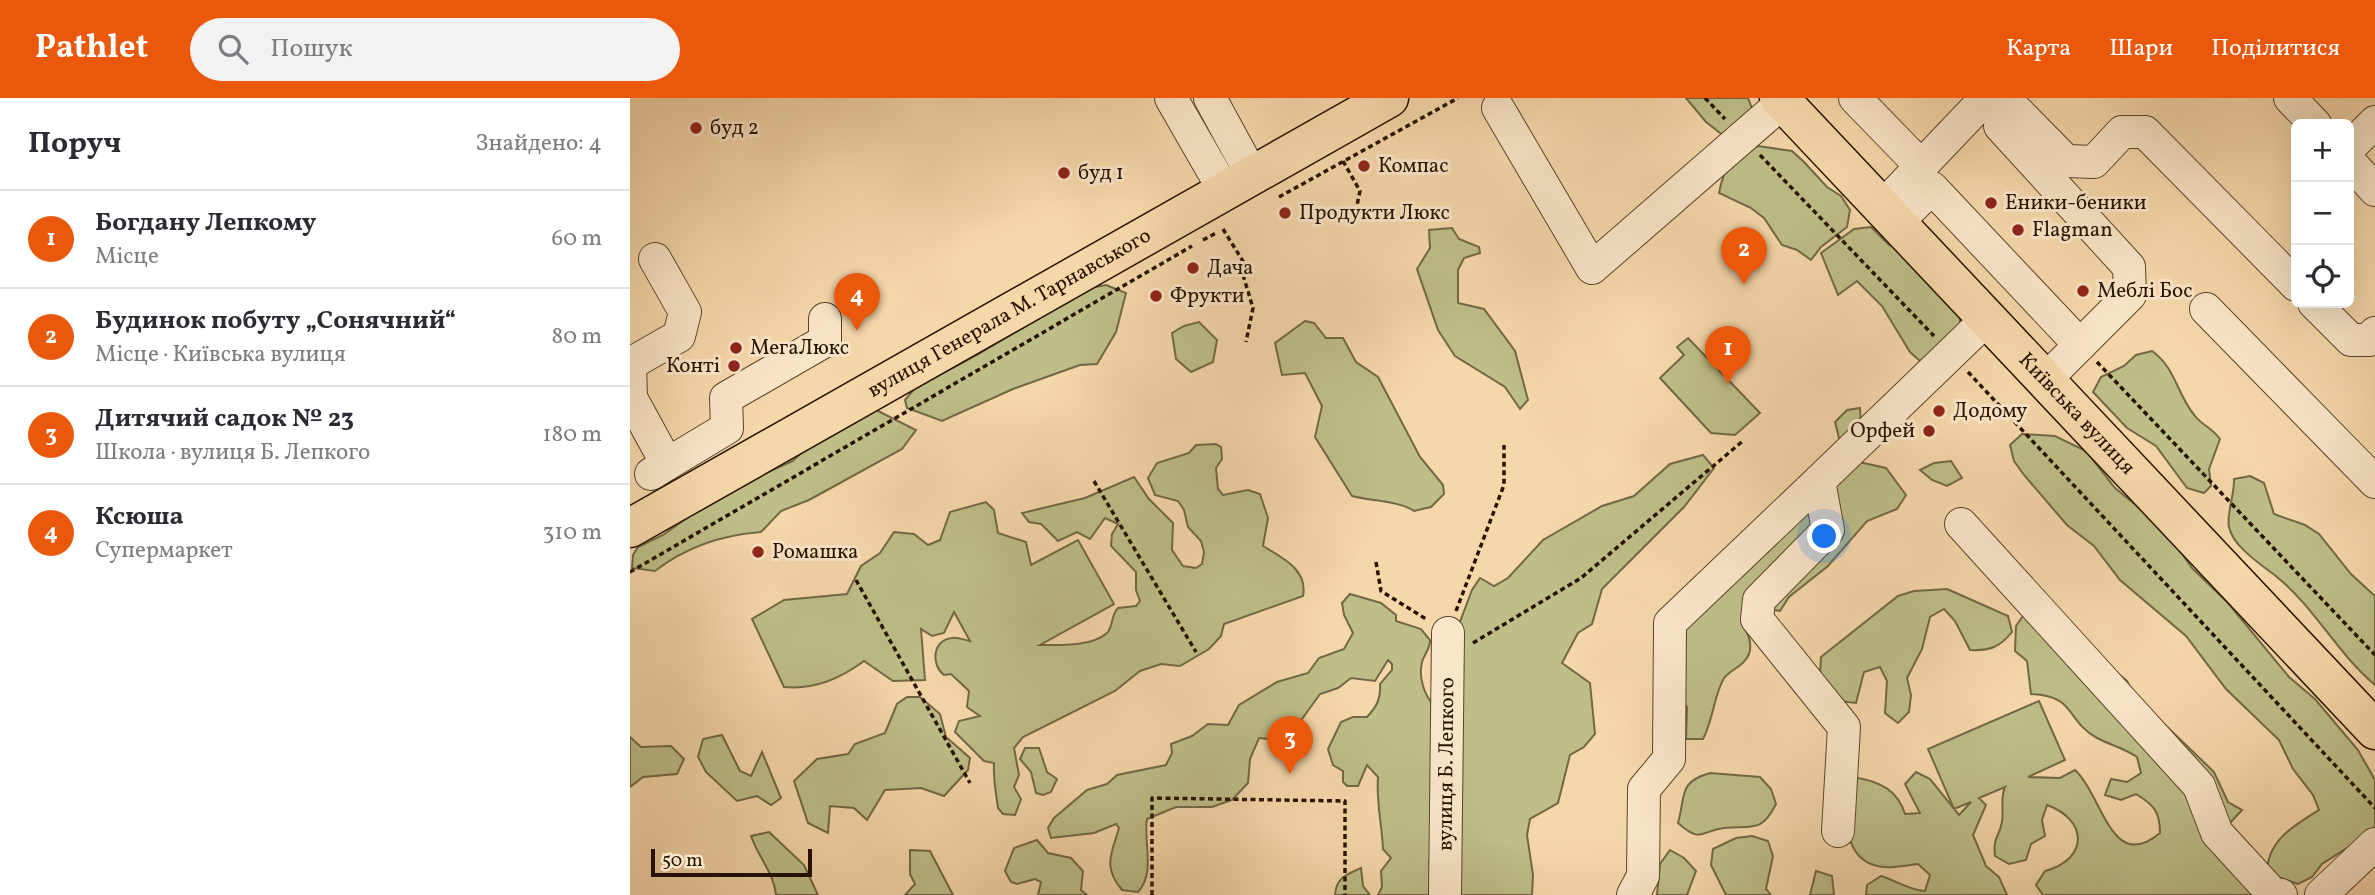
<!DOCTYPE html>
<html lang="uk">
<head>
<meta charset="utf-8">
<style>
	:root { --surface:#fff; --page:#f2f2f3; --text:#2b2b33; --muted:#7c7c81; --line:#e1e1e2; --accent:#ea580c }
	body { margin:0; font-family:Vollkorn,serif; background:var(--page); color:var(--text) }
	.controls { position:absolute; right:21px; top:21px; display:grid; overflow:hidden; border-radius:10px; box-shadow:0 7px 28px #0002 }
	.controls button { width:63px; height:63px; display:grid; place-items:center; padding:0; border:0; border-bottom:2px solid var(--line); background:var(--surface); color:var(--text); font:35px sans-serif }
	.scale { position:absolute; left:21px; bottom:18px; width:161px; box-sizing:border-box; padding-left:7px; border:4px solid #271300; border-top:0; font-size:19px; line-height:24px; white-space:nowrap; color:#271300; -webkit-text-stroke:5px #f9e5c8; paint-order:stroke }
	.you { position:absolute; left:1195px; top:439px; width:24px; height:24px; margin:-18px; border:5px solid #fff; border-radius:50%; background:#1a73e8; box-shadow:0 0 0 10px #1a73e833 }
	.badge { display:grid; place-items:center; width:46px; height:46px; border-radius:50%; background:var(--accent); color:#fff; font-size:23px; font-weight:700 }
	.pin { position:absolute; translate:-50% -58px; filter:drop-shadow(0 2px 4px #0008) }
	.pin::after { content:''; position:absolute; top:37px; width:24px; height:21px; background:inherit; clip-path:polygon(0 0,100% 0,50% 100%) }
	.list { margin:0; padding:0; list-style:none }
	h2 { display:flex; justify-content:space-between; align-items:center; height:91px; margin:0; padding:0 28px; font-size:30px }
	h2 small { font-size:23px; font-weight:400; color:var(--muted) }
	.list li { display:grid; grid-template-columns:46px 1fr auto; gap:21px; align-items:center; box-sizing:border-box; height:98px; padding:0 28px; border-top:2px solid var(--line) }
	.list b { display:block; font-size:26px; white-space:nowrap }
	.list p { margin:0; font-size:23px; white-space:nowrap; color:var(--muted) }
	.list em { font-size:23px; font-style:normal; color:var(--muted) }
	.icon { flex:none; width:38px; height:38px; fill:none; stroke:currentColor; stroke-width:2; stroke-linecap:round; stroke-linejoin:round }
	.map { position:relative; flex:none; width:1745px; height:797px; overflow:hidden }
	header { display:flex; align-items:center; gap:42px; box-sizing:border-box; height:98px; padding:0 35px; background:var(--accent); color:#fff }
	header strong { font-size:33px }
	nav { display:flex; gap:38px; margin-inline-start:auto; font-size:24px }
	.search { width:490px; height:63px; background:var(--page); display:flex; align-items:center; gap:18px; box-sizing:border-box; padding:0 24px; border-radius:38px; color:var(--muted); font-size:26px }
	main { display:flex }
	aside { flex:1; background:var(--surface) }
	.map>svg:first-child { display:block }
</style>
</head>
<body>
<header>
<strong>Pathlet</strong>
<div class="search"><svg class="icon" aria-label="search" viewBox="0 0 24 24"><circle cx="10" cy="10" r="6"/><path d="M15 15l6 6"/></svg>Пошук</div>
<nav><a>Карта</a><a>Шари</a><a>Поділитися</a></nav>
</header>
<main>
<aside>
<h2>Поруч<small>Знайдено: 4</small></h2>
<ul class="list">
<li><span class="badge">1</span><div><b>Богдану Лепкому</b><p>Місце</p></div><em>60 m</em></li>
<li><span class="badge">2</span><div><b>Будинок побуту „Сонячний“</b><p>Місце · Київська вулиця</p></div><em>80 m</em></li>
<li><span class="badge">3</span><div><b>Дитячий садок № 23</b><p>Школа · вулиця Б. Лепкого</p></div><em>180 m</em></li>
<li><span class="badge">4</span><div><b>Ксюша</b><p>Супермаркет</p></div><em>310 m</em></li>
</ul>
</aside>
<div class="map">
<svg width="1745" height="797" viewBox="0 0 1745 797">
	<rect width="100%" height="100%" fill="#f6d7aa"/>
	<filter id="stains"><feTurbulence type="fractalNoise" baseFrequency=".00286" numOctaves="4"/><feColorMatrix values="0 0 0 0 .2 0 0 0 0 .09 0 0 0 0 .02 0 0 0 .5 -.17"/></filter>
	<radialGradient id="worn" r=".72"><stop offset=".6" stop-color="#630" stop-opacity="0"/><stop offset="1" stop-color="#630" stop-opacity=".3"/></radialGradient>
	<g fill="#bdbe88" stroke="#726844" stroke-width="2">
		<polygon points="1056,0 1118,0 1126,21 1094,38 1076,24"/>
		<path d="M1128 48 1162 53 1174 64 1197 89 1211 98 1220 112 1217 129 1191 149 1181 162 1167 152 1152 147 1134 120 1121 110 1089 95C1093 71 1105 54 1128 48Z"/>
		<polygon points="1241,129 1259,147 1276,154 1330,217 1330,229 1301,262 1290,263 1280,254 1252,208 1227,183 1208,197 1191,155 1224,131"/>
		<polygon points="822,130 829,141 849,149 850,155 834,160 828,172 828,205 854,211 885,253 898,302 890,311 875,289 825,258 808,232 787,171 800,150 799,132"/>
		<polygon points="476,187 496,195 486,234 467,266 450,267 383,291 312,323 277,310 275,302 285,290 347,257 460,190"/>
		<path d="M675 223 684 225 696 240H713L726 264 748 279 790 359 813 387 814 396 801 409 784 413C770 403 741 403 722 398L685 339 692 308 675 275 652 277 645 245Z"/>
		<polygon points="569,224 587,242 583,264 561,274 546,261 542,235 554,228"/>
		<polygon points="1058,240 1130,315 1105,337 1081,335 1030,280 1054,257 1047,249"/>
		<path d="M1522 253C1546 270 1547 297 1565 318 1572 327 1582 330 1590 341L1579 371 1581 388 1574 395 1557 390 1526 348 1497 330 1463 294 1471 279 1494 268 1506 257Z"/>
		<polygon points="1230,310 1231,327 1225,342 1209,340 1205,324 1217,312"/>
		<path d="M246 312 286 332 272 351 179 402 151 413 131 434C91 437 56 449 25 473L2 470 3 457 8 449 33 437 93 394 163 363 186 340Z"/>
		<path d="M1392 336 1425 338 1456 353 1485 390 1512 412 1548 450 1562 470 1598 505 1659 579 1685 601 1728 652 1745 682V732L1692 766 1682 779 1668 786 1637 775C1637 743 1663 728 1689 712L1683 697 1663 671 1649 642 1596 591 1556 538 1490 482 1464 448 1437 427 1394 377 1384 363 1380 347Z"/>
		<path d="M586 346 591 349 592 361 586 370 588 391 593 397 618 392 630 396 638 420 633 448C653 460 678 472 673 498L594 526 591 538 579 551 550 568 531 566 510 573 485 593 393 639 384 650 389 677 384 689 391 701 385 717 373 716 368 710C366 696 363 679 364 665L354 663 325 634 329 623 350 618 337 609 339 593 321 576 314 577C301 567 302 542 322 540 327 539 335 542 340 543L324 514 314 535 302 538 291 531 295 582 263 583 234 563C210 581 184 592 154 589L122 521 154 502 217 496 231 468 250 455 264 434 284 436 298 447 310 442 320 414 356 404 364 412 368 435 396 444 401 467 448 442 484 506 410 547C430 547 461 549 477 535 483 529 481 517 488 510L506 508 510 503 506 492V474L481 448 482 436 488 426 475 420 460 441 447 434 428 443 411 426 399 424 392 415 455 400 504 379 519 401 543 425 542 452 553 468 566 470 572 466 574 454 571 443 558 429 554 412 548 403 525 397 518 380 527 365 559 355 566 347Z"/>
		<polygon points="1073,357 1084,370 1054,409 972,491 962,526 948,535 932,565 960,585 965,636 954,649 940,657 928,705 900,721 897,737 903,777 902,797 826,797 825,537 842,492 850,480 864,488 878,480 913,442 972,408 1004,398 1040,366"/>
		<path d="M1224 363 1256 370 1276 397 1267 411 1237 423 1198 468 1159 499 1150 513 1119 508 1112 524C1117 534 1123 545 1119 556 1114 568 1102 571 1095 579 1085 592 1083 623 1073 641H1056L1057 609 1048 595 1035 552 1200 379Z"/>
		<polygon points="1321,363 1332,380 1317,388 1302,382 1290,372 1304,365"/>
		<path d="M1620 378 1634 385 1644 416 1675 427 1689 436 1721 476 1745 498V587C1707 555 1685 510 1647 479 1632 467 1603 449 1599 429 1596 418 1605 394 1604 381Z"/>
		<path d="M1390 468 1463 556 1497 583 1505 598 1584 674 1598 704 1612 712 1601 724 1587 730 1622 792 1621 797H1413L1406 787 1415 773C1459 761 1458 722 1417 707L1412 722 1415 738 1401 746 1396 762 1379 766 1365 758C1363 738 1369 740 1372 724 1374 712 1370 699 1375 689L1349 700 1356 707 1343 737 1356 768 1369 779 1377 797H1236L1237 787 1251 778C1267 783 1279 792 1295 793L1300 777 1288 766C1277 767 1265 770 1254 769 1214 766 1216 723 1214 694L1228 680C1251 684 1268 693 1275 716L1290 715 1275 686 1286 674 1300 681 1329 717 1341 704 1324 711 1298 651 1409 603 1435 662 1398 679 1430 680 1445 672C1473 698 1481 776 1530 735 1530 714 1524 707 1506 696L1491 702 1475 697 1481 681 1497 684 1511 675 1507 659C1494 650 1480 647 1467 640 1435 622 1447 598 1401 596L1397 563 1385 553 1386 528 1395 515Z"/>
		<path d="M1317 491 1378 518 1382 534C1370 549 1360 553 1340 552L1325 523 1314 511 1300 519 1292 551 1277 580 1281 597 1279 614 1268 625 1255 615 1257 583 1250 569 1234 574 1226 605 1209 603 1190 577 1191 559 1268 498 1284 493Z"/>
		<path d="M720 496 751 505 766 517V523L791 531 800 542C800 552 794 556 792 564 788 581 795 598 805 609L814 750 799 763 803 789 812 797H748L752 789 751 773 761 760 753 751C752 727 746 703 748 679L737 667 728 688H717L713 684V673L703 667 698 651 711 624 723 619H737C747 608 751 601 750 586L762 572V566L758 562 745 583 721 580 708 590 690 596 672 621 660 628 648 642 629 640 620 661 618 685 602 702 582 709H546L517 721C513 745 526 774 508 794L492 792C472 768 482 755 489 730L486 726 464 735 421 740 418 730 424 720 457 692 477 686 487 677 536 667 542 655 541 646 562 638 578 626 598 627 609 607 647 584 678 575 689 560 714 551 723 535 714 517 712 505Z"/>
		<polygon points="277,599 290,599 310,616 316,639 340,660 338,672 314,698 291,690 255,692 237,722 224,710 200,708 198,735 178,725 164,683 187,661 218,656 225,646 255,635 267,606"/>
		<polygon points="92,637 110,673 121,678 132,654 151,700 141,707 127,698 107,703 76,674 68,659 73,641"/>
		<polygon points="0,639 11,649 41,648 54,661 47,676 13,679 0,689"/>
		<polygon points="395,650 409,650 417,674 427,681 421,694 413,697 406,695 401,674 390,661"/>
		<path d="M1080 675 1130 679 1141 691 1146 706C1131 736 1122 727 1094 730 1070 733 1072 746 1048 725 1056 697 1048 684 1080 675Z"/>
		<path d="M139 734 174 767 188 797H146C144 775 129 761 121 738Z"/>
		<polygon points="1122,738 1138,743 1143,758 1136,791 1141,797 1096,797 1081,767 1083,751 1106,740"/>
		<polygon points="407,742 418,755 441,760 453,773 451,792 457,797 408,797 411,784 405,781 387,786 381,784 375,773 384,750"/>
		<polygon points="280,752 300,753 323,797 275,797 285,786 280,776"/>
		<polygon points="1040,752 1054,760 1066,773 1057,797 1027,797 1030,766"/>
		<path d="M731 770 733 788 740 797H705C706 780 717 776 731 770Z"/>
		<polygon points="1186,773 1202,778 1204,797 1180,797"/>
	</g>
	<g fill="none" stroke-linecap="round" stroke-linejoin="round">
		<defs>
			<g id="minor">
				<polyline points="541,0 595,94"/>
				<polyline points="580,0 623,79"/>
				<polyline points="1225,0 1292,69"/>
				<polyline points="1374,0 1436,63 1464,64 1492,34 1515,34 1666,187"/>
				<polyline points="1660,0 1685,26"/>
				<polyline points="868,10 962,170 1153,4"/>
				<polyline points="1370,28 1499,169 1500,197 1414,283"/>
				<polyline points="1719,50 1745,24"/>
				<polyline points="1719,63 1745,92"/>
				<polyline points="1258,103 1356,0"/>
				<polyline points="1266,125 1302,90 1450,247"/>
				<polyline points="1684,205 1721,242 1739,242 1745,235"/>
				<polyline points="1576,211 1745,384"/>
				<polyline points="37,366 97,330 96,300 195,243 195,221"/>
				<polyline points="21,376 37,366 1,300 0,266 49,238 55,214 25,161"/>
				<polyline points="1331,426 1569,688 1587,735 1643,796 1651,797"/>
				<polyline points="1208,733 1214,629 1127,521 1129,502 1198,432 1189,383 1357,221"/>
				<path id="s1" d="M815 797 818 535"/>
				<polyline points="1003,797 1013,778 1014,691 1039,661 1040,525 1189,383"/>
				<polyline points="1691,797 1745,746"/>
			</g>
			<g id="major">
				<path id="s2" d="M1149 0 1745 632"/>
				<path id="s3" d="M0 430 759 0"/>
			</g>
		</defs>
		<use href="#minor" stroke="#5b442a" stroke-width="34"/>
		<use href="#major" stroke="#271300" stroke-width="41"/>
		<g stroke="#271300" stroke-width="3.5" stroke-dasharray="5 3.5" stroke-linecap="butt">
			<polyline points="1075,0 1095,21"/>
			<polyline points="1130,57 1304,238"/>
			<polyline points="713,63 730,93 726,112"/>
			<polyline points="649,99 828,0"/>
			<polyline points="593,131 619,173"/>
			<polyline points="573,142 588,134"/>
			<polyline points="613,177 623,210 616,244"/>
			<polyline points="1467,264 1745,557"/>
			<polyline points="1338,274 1745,710"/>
			<polyline points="464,383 566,554"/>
			<polyline points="746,464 751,493 796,521"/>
			<polyline points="0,474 562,148"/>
			<polyline points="226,482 340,685"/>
			<polyline points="826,513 874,387 874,347"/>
			<polyline points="843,545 951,480 1114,342"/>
			<polyline points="522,797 522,700 715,703 715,797"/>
		</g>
		<use href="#minor" stroke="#f9e5c8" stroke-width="32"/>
		<use href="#major" stroke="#f6d7aa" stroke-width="38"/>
	</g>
	<g fill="#8f2418" stroke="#f9e5c8" stroke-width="2.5">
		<circle cx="66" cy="30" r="7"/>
		<circle cx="734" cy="68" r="7"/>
		<circle cx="434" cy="75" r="7"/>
		<circle cx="1361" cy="105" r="7"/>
		<circle cx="655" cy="115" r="7"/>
		<circle cx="1388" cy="132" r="7"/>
		<circle cx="563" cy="170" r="7"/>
		<circle cx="1453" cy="193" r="7"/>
		<circle cx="526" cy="198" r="7"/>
		<circle cx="106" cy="250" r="7"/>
		<circle cx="104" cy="268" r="7"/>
		<circle cx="1309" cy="313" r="7"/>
		<circle cx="1299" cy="333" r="7"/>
		<circle cx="128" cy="454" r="7"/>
	</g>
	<g text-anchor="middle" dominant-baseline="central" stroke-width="6" stroke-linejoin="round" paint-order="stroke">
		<g font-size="21" fill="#271300" stroke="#f9e5c8" text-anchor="start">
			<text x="80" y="30">буд 2</text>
			<text x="748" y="68">Компас</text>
			<text x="448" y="75">буд 1</text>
			<text x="1375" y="105">Еники-беники</text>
			<text x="669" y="115">Продукти Люкс</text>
			<text x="1402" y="132">Flagman</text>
			<text x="577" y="170">Дача</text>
			<text x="1467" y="193">Меблі Бос</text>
			<text x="540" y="198">Фрукти</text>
			<text x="120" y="250">МегаЛюкс</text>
			<text x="90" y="268" text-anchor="end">Конті</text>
			<text x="1323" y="313">Додому</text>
			<text x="1285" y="333" text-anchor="end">Орфей</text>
			<text x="142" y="454">Ромашка</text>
		</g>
		<g font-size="21" fill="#271300" stroke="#f9e5c8">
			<text stroke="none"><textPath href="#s3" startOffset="436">вулиця Генерала М. Тарнавського</textPath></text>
			<text stroke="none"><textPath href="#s2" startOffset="434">Київська вулиця</textPath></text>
			<text stroke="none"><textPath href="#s1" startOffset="131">вулиця Б. Лепкого</textPath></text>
		</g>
	</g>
	<rect width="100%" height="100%" filter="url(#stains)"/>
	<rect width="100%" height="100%" fill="url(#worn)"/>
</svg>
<div class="controls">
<button>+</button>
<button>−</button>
<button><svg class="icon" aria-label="locate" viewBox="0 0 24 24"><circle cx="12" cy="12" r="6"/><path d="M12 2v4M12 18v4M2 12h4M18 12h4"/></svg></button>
</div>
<div class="scale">50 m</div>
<div class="you"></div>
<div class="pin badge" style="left:1098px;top:286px">1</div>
<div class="pin badge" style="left:1114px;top:187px">2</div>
<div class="pin badge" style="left:660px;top:676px">3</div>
<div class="pin badge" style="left:227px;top:233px">4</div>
</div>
</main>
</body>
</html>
